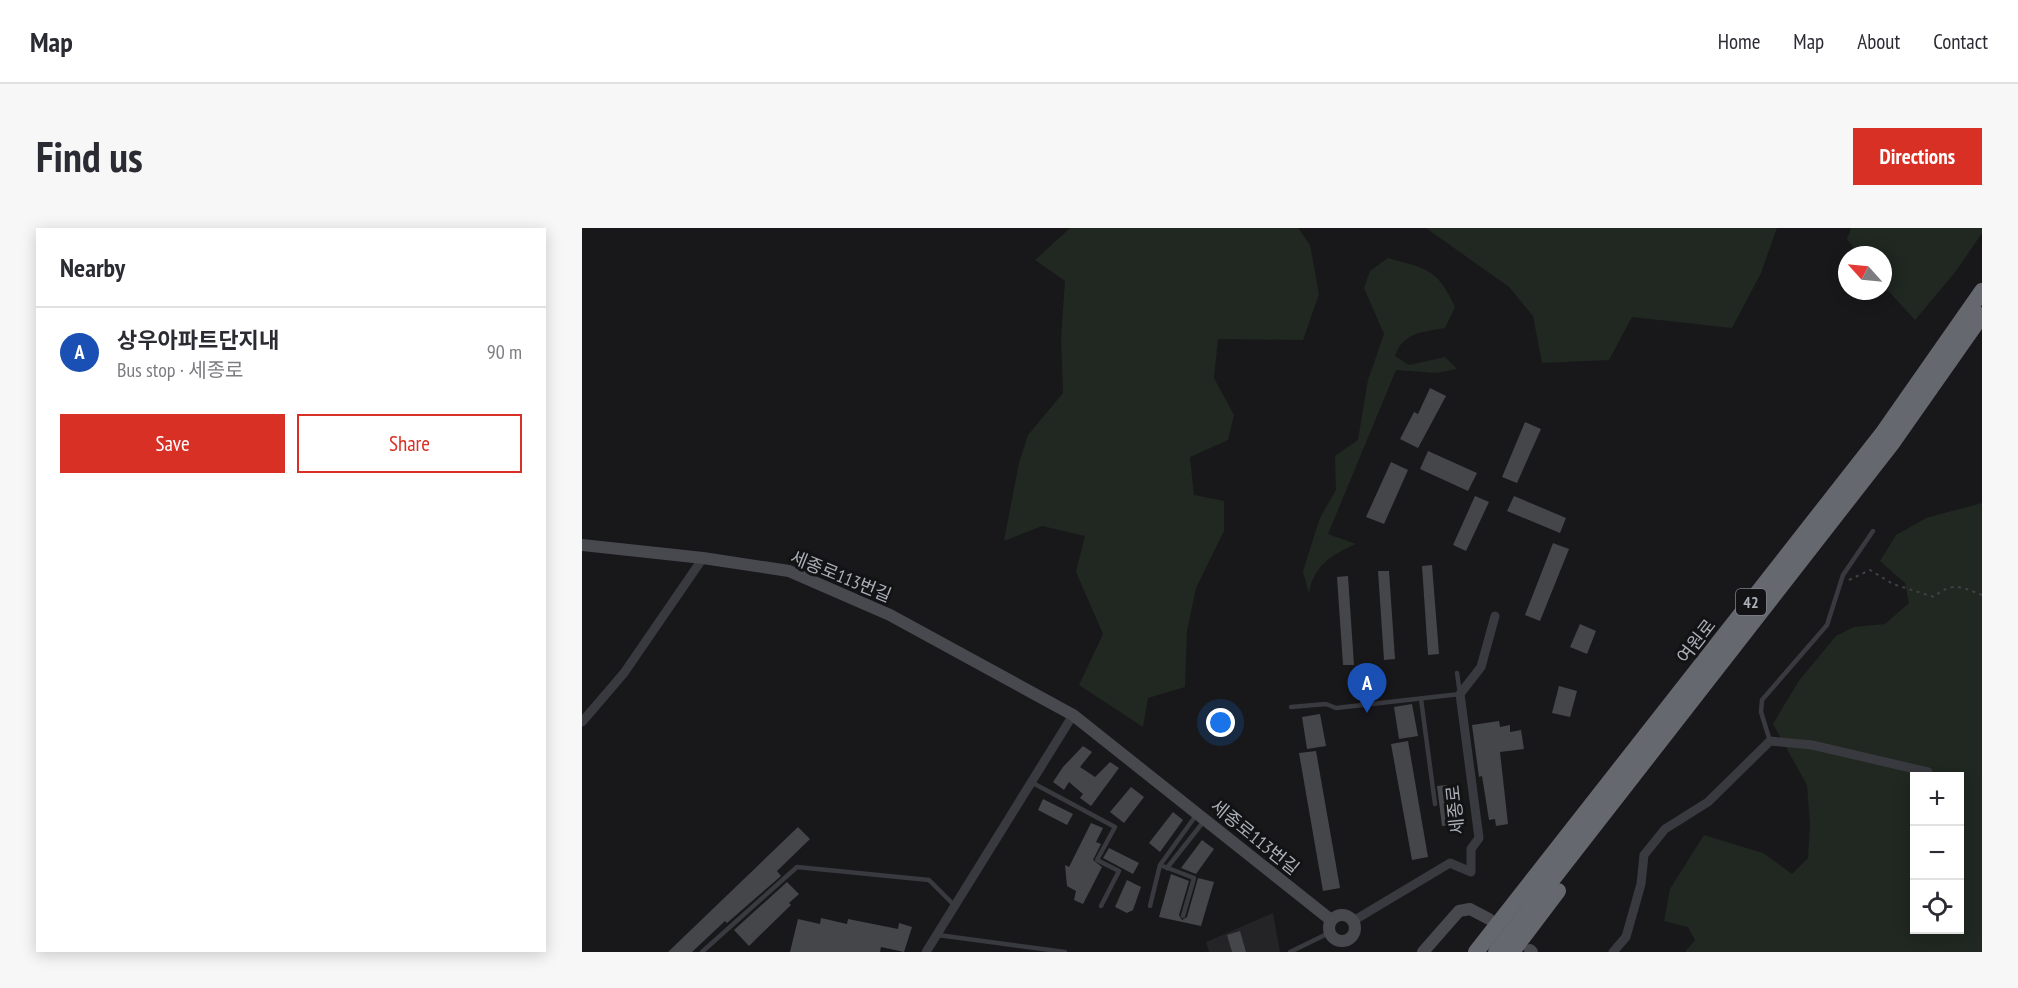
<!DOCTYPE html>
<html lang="en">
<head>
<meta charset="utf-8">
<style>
	:root { --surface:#fff; --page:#f7f7f7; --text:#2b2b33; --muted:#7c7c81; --line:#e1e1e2; --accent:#d93025 }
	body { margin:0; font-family:"PT Sans Narrow","Noto Sans KR",sans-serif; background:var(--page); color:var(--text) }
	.controls { position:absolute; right:18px; bottom:18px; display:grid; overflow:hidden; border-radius:0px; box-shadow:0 3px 15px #0003 }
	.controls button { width:54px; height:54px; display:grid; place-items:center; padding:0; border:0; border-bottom:2px solid var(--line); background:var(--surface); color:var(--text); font:30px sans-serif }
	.compass { position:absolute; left:1256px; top:18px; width:54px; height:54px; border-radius:50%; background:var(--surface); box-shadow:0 3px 15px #0003; rotate:297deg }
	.you { position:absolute; left:639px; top:495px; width:21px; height:21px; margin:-15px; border:4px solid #fff; border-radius:50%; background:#1a73e8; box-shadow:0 0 0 9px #1a73e833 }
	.badge { display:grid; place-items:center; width:39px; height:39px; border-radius:50%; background:var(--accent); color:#fff; font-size:20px; font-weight:700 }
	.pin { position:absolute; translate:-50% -50px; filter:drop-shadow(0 2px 3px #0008) }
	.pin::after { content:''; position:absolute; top:32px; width:21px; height:18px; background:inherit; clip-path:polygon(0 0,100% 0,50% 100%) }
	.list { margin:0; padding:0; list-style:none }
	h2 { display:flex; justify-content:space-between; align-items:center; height:78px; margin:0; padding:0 24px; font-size:26px }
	h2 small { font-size:20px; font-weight:400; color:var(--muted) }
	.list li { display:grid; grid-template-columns:39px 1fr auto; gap:18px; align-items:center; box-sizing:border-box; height:90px; padding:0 24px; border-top:2px solid var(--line) }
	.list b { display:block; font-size:22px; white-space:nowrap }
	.list p { margin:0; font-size:20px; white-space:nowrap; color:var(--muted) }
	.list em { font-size:20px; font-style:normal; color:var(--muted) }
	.actions { display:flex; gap:12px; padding:18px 24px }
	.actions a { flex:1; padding:14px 0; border:2px solid var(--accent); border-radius:0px; text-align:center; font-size:21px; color:var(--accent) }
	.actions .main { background:var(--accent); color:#fff }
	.icon { flex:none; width:33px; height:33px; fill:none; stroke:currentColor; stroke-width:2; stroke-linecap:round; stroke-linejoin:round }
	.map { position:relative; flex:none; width:1400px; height:724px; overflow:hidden; border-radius:0px }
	header { display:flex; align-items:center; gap:36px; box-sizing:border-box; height:84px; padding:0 30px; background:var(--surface); border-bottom:2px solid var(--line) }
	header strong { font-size:28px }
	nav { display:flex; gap:33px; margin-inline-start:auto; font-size:21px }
	.intro { display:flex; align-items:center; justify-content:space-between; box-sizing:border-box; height:144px; padding:0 36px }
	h1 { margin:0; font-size:42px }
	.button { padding:15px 27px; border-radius:0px; background:var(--accent); color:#fff; font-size:21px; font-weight:700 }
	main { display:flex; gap:36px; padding:0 36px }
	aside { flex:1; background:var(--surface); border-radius:0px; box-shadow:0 3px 15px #0003 }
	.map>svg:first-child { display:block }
</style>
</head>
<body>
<header>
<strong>Map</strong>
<nav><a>Home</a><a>Map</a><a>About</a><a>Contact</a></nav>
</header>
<div class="intro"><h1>Find us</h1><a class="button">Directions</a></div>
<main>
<aside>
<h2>Nearby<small></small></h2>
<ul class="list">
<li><span class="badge" style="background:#1a4fb4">A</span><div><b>상우아파트단지내</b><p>Bus stop · 세종로</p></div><em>90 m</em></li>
</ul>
<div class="actions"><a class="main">Save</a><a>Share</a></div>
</aside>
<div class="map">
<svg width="1400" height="724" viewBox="0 0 1400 724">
	<rect width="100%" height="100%" fill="#18181a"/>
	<polygon fill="#242427" points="691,685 698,724 627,724 624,714"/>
	<g fill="#202821" fill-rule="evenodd">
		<polygon points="488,0 716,0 728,17 737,66 721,112 636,111 632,150 652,187 646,212 608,229 612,267 642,273 642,303 614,360 605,403 603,459 566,470 561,499 497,457 521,406 494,344 503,308 460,298 422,313 437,235 446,207 481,165 479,111 483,53 453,32"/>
		<polygon points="844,0 1195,0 1179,45 1150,100 1050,89 1027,132 960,135 951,88 927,59"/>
		<polygon points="1269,0 1400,0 1400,5 1374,43 1333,92 1301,57 1301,27 1277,27 1265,11"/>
		<path d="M806 30C845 41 855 40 873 79L863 100C841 104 821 104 813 128L827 137 863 129 875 141 854 145 814 142 746 306 774 316C749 327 731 338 727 366L721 343 738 290 754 262 753 228 776 212 786 152 802 106 782 60 788 43Z"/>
		<path d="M1400 275V724H1103L1113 712 1106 699 1082 693 1088 661 1122 607 1181 625 1210 646 1226 630 1228 596 1225 557 1191 496 1216 454 1254 408 1272 399 1303 396 1327 375 1323 355 1298 333 1314 307 1344 290ZM1332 548H1378V702H1332Z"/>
	</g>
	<g fill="#45464a">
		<polygon points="848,160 864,168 836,220 818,211 832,184 836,186"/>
		<polygon points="943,194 959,201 935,255 920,249"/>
		<polygon points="846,223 895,245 886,263 838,241"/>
		<polygon points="809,234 826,242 802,296 784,289"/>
		<polygon points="893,268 907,274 884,323 871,317"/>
		<polygon points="932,268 984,290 978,305 925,283"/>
		<polygon points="971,315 987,321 958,393 943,387"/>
		<polygon points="850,337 857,426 846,427 840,338"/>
		<polygon points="796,343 807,343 813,431 802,432"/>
		<polygon points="766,348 772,437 761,437 755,349"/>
		<polygon points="998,396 1014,403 1005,426 988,419"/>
		<polygon points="977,458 995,463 988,489 970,485"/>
		<polygon points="830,476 836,508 817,511 812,479"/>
		<polygon points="738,486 744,518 725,521 720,489"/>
		<polygon points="917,493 918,499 928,497 928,504 939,502 942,521 918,524 926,596 914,598 913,591 907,592 900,548 897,549 890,497"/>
		<polygon points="826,513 846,629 830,632 809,516"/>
		<polygon points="501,518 510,524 498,539 513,549 528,534 537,540 509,578 498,570 501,566 487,554 482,562 471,554 481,539"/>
		<polygon points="734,523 758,660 741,663 717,525"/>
		<polygon points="865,557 870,597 860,598 855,558"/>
		<polygon points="549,559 562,569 542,595 528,584"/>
		<polygon points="461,571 491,586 485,597 456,582"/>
		<polygon points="591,584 601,592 578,624 567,615"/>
		<polygon points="509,595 521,600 514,614 519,616 511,632 520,639 501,676 492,672 494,663 485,658 483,637 487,639"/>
		<polygon points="216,599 228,611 195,643 199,648 145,695 143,693 110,724 86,724"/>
		<polygon points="620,612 632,621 614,646 599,640"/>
		<polygon points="527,620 557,635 551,646 521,630"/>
		<polygon points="589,646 607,653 597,687 600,692 605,689 616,650 632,654 619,698 577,689"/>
		<polygon points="545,652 559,659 551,682 545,685 533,679"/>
		<polygon points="205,654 217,666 207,675 209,677 167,718 152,702"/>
		<polygon points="239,690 265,696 266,691 316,701 317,695 330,699 322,724 299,719 298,724 208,724 216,691 238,696"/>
		<polygon points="658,703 664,724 650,724 645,707"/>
	</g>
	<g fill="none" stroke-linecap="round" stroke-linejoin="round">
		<path stroke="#3f4146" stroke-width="2" stroke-dasharray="3 4.5" stroke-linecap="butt" d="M1267 352 1288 342 1311 356 1352 369C1370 353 1380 359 1400 367"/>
		<g stroke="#393a3f" stroke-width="4.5">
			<polyline points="839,471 853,576"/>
			<polyline points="709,479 744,476 754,480 878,466 875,445"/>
			<polyline points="1188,513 1179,484 1180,472 1245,397 1261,347 1291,303"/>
			<polyline points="449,554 533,599 515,632 537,643 519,678"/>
			<polyline points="578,637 612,650 601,688"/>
			<polyline points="585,640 622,593"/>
			<polyline points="568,678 578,637 615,586"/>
			<polyline points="356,707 483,724"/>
			<polyline points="120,724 215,639 347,652 372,677"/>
			<polyline points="708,724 747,705"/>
		</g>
		<g stroke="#393a3f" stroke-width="9">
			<polyline points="0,494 42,445 121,330"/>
			<polyline points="771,693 868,635 889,644 889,621 897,610 878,466 899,439 913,388"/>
			<polyline points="344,724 491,487"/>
			<polyline points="1031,724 1044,709 1059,656 1062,627 1083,601 1126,574 1188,513 1230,517 1346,544"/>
		</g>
		<g stroke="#47494f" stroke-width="12">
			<polyline points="0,317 121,330 207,343 308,387 491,487 749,692"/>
			<circle cx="760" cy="700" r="13"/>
			<polyline points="948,722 950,724"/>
			<polyline points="841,724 877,683 888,681 907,691"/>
		</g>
		<g stroke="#66686f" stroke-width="16">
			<polyline points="894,724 1300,206 1400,63"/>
			<polyline points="914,724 1311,214 1400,87"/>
			<polyline points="930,724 976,663"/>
		</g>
	</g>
	<g text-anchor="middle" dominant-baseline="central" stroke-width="6" stroke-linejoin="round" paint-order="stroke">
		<rect fill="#131315" stroke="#7d8188" stroke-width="1.5" x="1154" y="361" width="30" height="26" rx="4.5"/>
		<g font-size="16" font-weight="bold" fill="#abb0b9">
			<text x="1169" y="374">42</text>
		</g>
		<g font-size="18" fill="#abb0b9" stroke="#131315">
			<text transform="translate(259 348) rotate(22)">세종로113번길</text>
			<text transform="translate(1114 413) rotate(-52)">여원로</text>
			<text transform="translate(873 582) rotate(-96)">세종로</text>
			<text transform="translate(673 609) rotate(39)">세종로113번길</text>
		</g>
	</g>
</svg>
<div class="controls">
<button>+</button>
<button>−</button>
<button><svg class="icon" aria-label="locate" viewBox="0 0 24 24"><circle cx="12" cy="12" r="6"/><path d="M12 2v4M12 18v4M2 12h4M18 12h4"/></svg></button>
</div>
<svg class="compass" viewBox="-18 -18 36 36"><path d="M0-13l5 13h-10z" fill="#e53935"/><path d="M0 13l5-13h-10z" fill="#7c7c81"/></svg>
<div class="you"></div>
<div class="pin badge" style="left:785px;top:485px;background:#1a4fb4">A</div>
</div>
</main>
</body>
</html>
